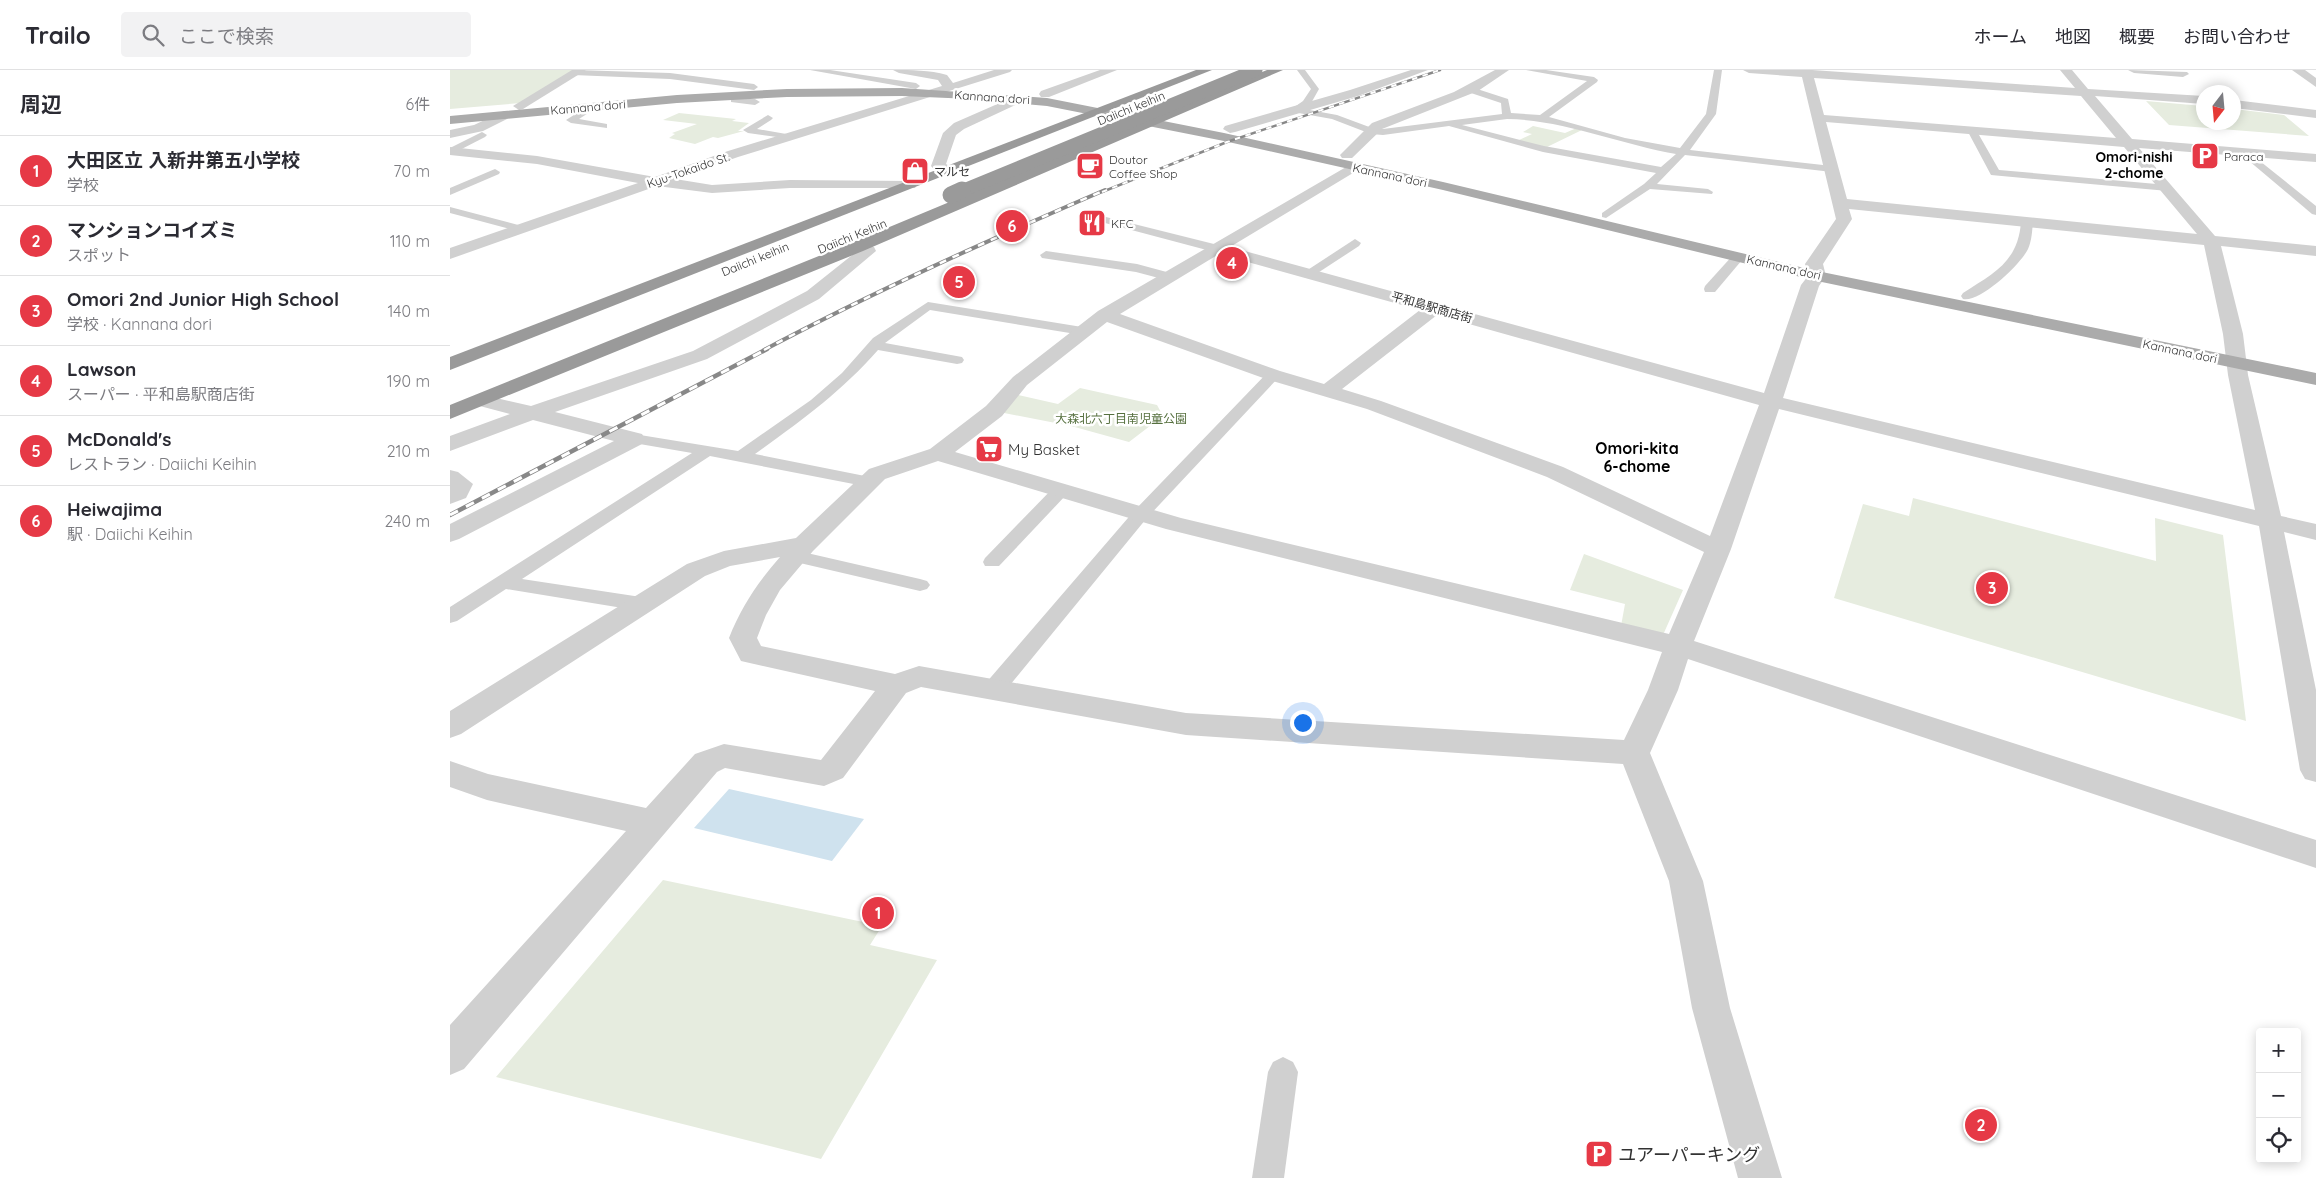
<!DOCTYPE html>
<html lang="ja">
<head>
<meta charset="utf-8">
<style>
	:root { --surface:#fff; --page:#f2f2f3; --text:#2b2b33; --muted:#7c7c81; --line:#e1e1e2; --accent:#e63946 }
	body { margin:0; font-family:Quicksand,"Noto Sans JP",sans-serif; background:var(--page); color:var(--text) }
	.controls { position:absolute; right:15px; bottom:15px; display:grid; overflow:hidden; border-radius:5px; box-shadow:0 2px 12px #0003 }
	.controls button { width:45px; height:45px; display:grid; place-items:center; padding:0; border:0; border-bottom:1px solid var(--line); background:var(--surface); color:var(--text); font:25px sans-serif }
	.compass { position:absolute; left:1746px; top:15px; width:45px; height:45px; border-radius:50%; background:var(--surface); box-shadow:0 2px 12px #0003; rotate:196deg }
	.you { position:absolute; left:852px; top:652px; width:18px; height:18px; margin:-12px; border:4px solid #fff; border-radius:50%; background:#1a73e8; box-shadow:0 0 0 8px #1a73e833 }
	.badge { display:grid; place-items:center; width:32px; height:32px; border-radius:50%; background:var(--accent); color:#fff; font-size:16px; font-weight:700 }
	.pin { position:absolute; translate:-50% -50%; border:2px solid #fff; box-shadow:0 1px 5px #0006 }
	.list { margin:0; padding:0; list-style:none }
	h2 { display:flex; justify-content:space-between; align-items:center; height:65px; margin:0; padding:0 20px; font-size:21px }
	h2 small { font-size:16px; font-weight:400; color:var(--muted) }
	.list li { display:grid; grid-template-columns:32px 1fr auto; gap:15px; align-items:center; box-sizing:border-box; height:70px; padding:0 20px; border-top:1px solid var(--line) }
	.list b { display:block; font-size:19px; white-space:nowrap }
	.list p { margin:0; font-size:16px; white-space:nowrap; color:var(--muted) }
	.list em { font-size:16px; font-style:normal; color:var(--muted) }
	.icon { flex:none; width:28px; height:28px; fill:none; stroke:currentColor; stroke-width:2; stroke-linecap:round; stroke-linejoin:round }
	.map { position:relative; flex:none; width:1866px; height:1108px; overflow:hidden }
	header { display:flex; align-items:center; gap:30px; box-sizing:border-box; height:70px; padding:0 25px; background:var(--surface); border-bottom:1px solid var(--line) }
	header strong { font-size:24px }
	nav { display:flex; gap:28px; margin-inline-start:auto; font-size:18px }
	.search { width:350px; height:45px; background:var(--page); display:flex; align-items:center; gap:12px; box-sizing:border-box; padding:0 18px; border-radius:5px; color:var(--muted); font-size:19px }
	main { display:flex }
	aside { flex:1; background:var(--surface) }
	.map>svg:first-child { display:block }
</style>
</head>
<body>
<header>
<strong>Trailo</strong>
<div class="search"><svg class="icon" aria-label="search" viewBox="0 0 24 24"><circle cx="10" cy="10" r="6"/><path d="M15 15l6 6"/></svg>ここで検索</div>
<nav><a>ホーム</a><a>地図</a><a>概要</a><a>お問い合わせ</a></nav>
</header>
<main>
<aside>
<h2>周辺<small>6件</small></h2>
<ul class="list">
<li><span class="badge">1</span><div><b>大田区立 入新井第五小学校</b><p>学校</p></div><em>70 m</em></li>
<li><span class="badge">2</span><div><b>マンションコイズミ</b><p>スポット</p></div><em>110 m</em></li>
<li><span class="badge">3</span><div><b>Omori 2nd Junior High School</b><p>学校 · Kannana dori</p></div><em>140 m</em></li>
<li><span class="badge">4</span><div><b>Lawson</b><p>スーパー · 平和島駅商店街</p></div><em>190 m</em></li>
<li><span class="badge">5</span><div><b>McDonald's</b><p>レストラン · Daiichi Keihin</p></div><em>210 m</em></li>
<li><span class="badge">6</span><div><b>Heiwajima</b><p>駅 · Daiichi Keihin</p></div><em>240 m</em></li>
</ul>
</aside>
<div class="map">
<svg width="1866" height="1108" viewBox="0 0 1866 1108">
	<rect width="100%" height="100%" fill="#fff"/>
	<g fill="#e6ecdf">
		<polygon points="0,0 129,0 71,33 0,39"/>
		<polygon points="1696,31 1753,36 1754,52 1784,52 1784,39 1834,45 1859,66 1719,55"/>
		<polygon points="229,43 286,49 282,51 299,53 288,61 294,61 268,68 263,67 245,74 219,68 225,64 222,63 247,54 213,50"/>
		<polygon points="1083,56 1115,63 1129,57 1134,59 1097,77 1067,71 1082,64 1073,62"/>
		<polygon points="630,318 707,335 713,346 679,372 621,356 544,341 559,323 608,334"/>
		<polygon points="1463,428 1706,491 1705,448 1773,465 1796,651 1384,528 1413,434 1459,446"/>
		<polygon points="1134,484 1233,520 1213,565 1171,556 1175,534 1120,520"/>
		<polygon points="213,810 432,856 420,875 487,890 371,1089 46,1007"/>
	</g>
	<polygon fill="#cfe2ee" points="279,719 414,749 382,791 244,758"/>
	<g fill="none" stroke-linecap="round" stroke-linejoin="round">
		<g fill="#d0d0d0" fill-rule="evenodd">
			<polygon points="126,0 220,3 304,14 308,17 304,20 220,9 123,5 122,3"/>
			<polygon points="360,0 380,0 466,13 470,16 466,19"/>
			<path d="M847 0H855L869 19 860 35 854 39 887 45 922 58 933 59 1052 44 1051 33 1018 22 1017 20 1021 17 1058 29 1061 43 1090 45 1137 11 1076 0H1096L1144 7 1148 10 1147 12 1099 47 1175 68 1230 78 1256 44 1264 0H1272L1266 44 1240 80 1382 96 1387 99 1382 102 1235 85 1207 114 1258 119 1263 122 1262 124 1200 119 1156 148 1152 147V143L1194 114 1206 103 1093 82 999 56 933 65 921 64 882 49 843 42V38L853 31 861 19ZM1057 49C1115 50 1169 74 1226 84L1211 97 1094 76 1012 55Z"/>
			<polygon points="281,23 287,23 288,28 305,29 310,32 305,35 281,32"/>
			<polygon points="143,33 148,36 146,38 129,49 157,54 157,58 121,53 116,50"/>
			<polygon points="318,45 323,48 321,50 307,59 342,65 342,69 298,63 293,60"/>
			<polygon points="1519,58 1525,58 1549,100 1718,115 1723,118 1718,121 1541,105 1517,60"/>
			<polygon points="32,62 37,65 35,67 0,85 0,78"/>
			<polygon points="1796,80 1866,136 1866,145 1862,144 1792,85 1791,83"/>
			<polygon points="45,99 50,102 49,104 0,125 0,118"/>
			<polygon points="0,137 72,156 74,158 68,161 0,143"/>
			<polygon points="644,144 772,176 774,179 768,183 640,149 638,147"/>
			<path d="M1577 149 1583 152C1582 161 1582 170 1578 179 1571 194 1530 233 1513 229L1511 226 1513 223C1544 203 1568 192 1571 152Z"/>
			<polygon points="905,169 911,173 909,176 863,206 859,207 853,203"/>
			<polygon points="596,181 687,194 724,204 726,207 720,211 686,202 592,188 590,185"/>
			<polygon points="1288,183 1292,184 1294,187 1292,190 1265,222 1255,222 1254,219 1255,216 1284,184"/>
			<path d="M478 232 632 257 639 261 632 265 480 240 435 273 512 287 514 290 512 293 507 294 428 280C390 323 351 351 305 384L425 408 428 412 425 416 419 417 260 386 72 509 191 527 198 529 201 534 198 539 191 541 56 519 7 551 0 553V537L242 383 178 372 176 369 178 366 184 364 288 381 361 330 392 303 423 268Z"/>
			<polygon points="823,301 830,305 828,308 696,449 551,626 543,628 535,626 532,620 535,614 684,441 818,302"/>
			<polygon points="611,415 617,416 620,420 617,424 549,496 535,496 533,492 535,488 605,416"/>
			<polygon points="344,480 470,509 477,511 480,515 477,519 470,521 337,490 335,486 337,482"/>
			<polygon points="833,987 843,992 848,1002 834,1108 802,1108 818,1002 823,992"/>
		</g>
		<g fill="#d0d0d0" fill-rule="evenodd">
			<polygon points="122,0 136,0 73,39 69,40 63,36"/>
			<path d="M443 0C462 0 479 0 497 5L503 13 544 0H562L560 2 288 87 225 109 262 115 340 110 460 111 467 115 465 118H340L262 123 207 116 0 189V178L188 113 87 94 0 85V77L87 86 205 107 278 81 492 16 488 10 449 3Z"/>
			<polygon points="650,0 667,0 599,27 591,27 589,24 591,21"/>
			<polygon points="961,0 978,0 908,26 785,62 780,63 773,59 775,56 900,20"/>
			<polygon points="1045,0 1059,0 1028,21 932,59 902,88 892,88 890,85 922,53 1004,22"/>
			<path d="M1293 0H1362L1625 18 1610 0H1622L1638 19 1754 26V34L1645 26 1682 69 1866 84V92L1689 78 1765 166 1866 176V186L1771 176 1793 264 1798 305 1831 446 1866 454V470L1834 462 1866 620V712L1855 709 1850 700 1809 456 1329 339 1281 479 1244 571 1866 770V798L1238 589 1228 620 1200 683 1253 811 1280 938 1332 1108H1288L1242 938 1219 811 1173 694 736 665 471 617 456 623 393 708 374 716 275 698 267 702 14 999 0 1005V955L176 761 37 730 0 717V691L38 704 196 738 245 684 274 674 371 690 425 621 291 591 279 568C291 537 308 512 330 487L280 496 255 506 11 664 0 668V641L237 494 274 481 346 468 419 399 480 379 536 336 563 307 648 241 903 93 910 97 908 100 780 177 1314 323 1351 215 1358 206 1355 194 1386 149 1352 7 1299 3ZM1364 8 1631 26 1666 68 1374 45ZM1376 52 1674 77 1747 164 1397 129ZM1399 139 1754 175 1773 264 1778 305 1805 440 1333 328 1369 216 1376 206 1373 194 1402 149ZM769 184 970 240 874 314 830 301 670 244ZM987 245 1309 335 1260 466 1113 397 931 331 892 319ZM657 252 816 309 917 339 1097 407 1254 482 1219 564 731 448 505 382 552 346 577 315ZM488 391 716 459 1212 582 1198 620 1174 670 736 643 469 596 445 604 311 576 307 568 316 545 330 520 363 481 435 409Z"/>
			<polygon points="1678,0 1737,2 1739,4 1733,7 1684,3"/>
			<polygon points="1842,0 1855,0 1866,8 1866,17"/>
			<path d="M568 25 572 26 574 29 572 32 514 59 506 65 496 94 506 100 504 103C497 105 485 102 481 96L493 63 504 53Z"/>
			<polygon points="1784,30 1866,40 1866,48 1784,38"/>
			<polygon points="54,41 60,45 59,48 33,61 0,68 0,60 24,55"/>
			<polygon points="407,172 424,177 426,181 369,229 257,289 105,342 192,364 195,369 192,374 9,469 0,472 0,454 164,371 83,350 0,381 0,366 60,344 26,335 22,331 26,327 33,325 81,336 243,281 357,221 406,182 399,177 401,173"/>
			<polygon points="0,400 8,402 23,414 16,428 0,434"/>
		</g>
		<polygon fill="#ababab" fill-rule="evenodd" points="452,18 597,28 774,63 993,112 1367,201 1866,303 1866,315 1367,211 993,120 774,71 597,36 521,29 452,26 337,27 227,33 0,54 0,46 227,25 337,19"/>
		<g fill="#9a9a9a" fill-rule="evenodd">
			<polygon points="746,0 762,0 0,300 0,287"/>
			<polygon points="817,0 833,0 413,181 0,349 0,335 401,173"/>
		</g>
		<defs>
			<polyline id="rail-far2" points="652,122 777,72 990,0"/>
			<path id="rail-far1" d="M314 280C425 221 539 170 655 120"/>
			<polyline id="rail" points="0,445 317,279"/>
		</defs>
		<use href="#rail-far2" stroke="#888" stroke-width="2.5"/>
		<use href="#rail-far1" stroke="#888" stroke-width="4"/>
		<use href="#rail" stroke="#888" stroke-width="4.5"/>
		<use href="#rail-far2" stroke="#fff" stroke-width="2" stroke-dasharray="5.5" stroke-linecap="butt"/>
		<use href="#rail-far1" stroke="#fff" stroke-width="2.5" stroke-dasharray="7" stroke-linecap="butt"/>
		<use href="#rail" stroke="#fff" stroke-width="3" stroke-dasharray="9" stroke-linecap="butt"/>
		<polyline stroke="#9a9a9a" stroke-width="13" points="509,122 806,0"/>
		<polyline stroke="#9a9a9a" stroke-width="17" points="501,125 512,120"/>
	</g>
	<defs>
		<symbol id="parking-square" viewBox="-11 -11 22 22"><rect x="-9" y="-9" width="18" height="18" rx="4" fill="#e63946" stroke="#fff"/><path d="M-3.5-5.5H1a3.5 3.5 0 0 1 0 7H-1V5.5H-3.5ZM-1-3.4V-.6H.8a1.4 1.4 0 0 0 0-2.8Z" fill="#fff"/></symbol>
		<symbol id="cafe-square" viewBox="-11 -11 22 22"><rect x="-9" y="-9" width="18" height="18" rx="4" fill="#e63946" stroke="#fff"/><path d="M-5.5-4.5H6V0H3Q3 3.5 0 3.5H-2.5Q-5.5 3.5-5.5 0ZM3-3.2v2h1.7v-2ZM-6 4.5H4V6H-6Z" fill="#fff"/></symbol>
		<symbol id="shop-square" viewBox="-11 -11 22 22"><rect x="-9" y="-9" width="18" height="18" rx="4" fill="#e63946" stroke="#fff"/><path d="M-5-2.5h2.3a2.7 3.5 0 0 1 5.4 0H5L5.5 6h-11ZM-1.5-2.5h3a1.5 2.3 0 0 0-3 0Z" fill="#fff"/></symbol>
		<symbol id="restaurant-square" viewBox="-11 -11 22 22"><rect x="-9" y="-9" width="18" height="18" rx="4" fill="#e63946" stroke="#fff"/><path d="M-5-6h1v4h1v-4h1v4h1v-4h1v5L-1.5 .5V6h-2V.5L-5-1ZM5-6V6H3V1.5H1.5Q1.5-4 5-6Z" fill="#fff"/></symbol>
		<symbol id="supermarket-square" viewBox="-11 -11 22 22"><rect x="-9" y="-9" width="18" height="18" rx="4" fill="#e63946" stroke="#fff"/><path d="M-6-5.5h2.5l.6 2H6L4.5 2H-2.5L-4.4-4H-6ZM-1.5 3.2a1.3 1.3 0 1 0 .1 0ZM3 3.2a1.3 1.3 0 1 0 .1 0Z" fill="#fff"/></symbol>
	</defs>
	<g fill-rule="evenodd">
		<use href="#parking-square" x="1739" y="70" width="32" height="32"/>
		<use href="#cafe-square" x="624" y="80" width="32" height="32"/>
		<use href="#shop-square" x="449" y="85" width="32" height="32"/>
		<use href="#restaurant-square" x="626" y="137" width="32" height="32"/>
		<use href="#supermarket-square" x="523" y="363" width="32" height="32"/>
		<use href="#parking-square" x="1133" y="1068" width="32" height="32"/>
	</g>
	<g text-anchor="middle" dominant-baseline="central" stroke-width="5" stroke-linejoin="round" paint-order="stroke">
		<g font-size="12" fill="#333" stroke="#fff">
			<text transform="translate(542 27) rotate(4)">Kannana dori</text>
			<text transform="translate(138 37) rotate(-5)">Kannana dori</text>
			<text transform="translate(681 38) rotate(-22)">Daiichi keihin</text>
			<text transform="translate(238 100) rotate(-19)">Kyu-Tokaido St.</text>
			<text transform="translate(940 105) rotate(12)">Kannana dori</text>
			<text transform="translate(402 166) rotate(-22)">Daiichi Keihin</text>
			<text transform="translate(305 189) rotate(-22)">Daiichi keihin</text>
			<text transform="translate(1334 197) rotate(13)">Kannana dori</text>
			<text transform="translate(982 237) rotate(16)">平和島駅商店街</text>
			<text transform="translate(1730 281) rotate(12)">Kannana dori</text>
		</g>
		<g font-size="12" fill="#333" stroke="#fff" text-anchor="start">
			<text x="1774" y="86">Paraca</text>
			<text x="659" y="89">Doutor<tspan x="659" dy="14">Coffee Shop</tspan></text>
			<text x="484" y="101">マルセ</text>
			<text x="661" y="153">KFC</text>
		</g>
		<g font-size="12" fill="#56703f" stroke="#fff">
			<text x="671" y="348">大森北六丁目南児童公園</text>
		</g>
		<g font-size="14" font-weight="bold" fill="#000" stroke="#fff">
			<text x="1684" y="87">Omori-nishi<tspan x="1684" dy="16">2-chome</tspan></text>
		</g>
		<g font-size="15" fill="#333" stroke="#fff" text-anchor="start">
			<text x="558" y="379">My Basket</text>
		</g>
		<g font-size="16" font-weight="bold" fill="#000" stroke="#fff">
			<text x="1187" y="378">Omori-kita<tspan x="1187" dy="18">6-chome</tspan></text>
		</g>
		<g font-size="18" fill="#333" stroke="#fff" text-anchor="start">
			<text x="1168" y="1084">ユアーパーキング</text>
		</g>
	</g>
</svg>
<div class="controls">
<button>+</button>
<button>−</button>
<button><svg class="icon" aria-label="locate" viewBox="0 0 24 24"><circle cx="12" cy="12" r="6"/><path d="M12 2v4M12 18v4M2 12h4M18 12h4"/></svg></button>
</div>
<svg class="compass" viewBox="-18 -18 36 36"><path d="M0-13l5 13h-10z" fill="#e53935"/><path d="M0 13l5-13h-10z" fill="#7c7c81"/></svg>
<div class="you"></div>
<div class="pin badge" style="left:428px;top:843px">1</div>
<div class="pin badge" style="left:1531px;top:1055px">2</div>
<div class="pin badge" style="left:1542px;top:518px">3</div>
<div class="pin badge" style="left:782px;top:193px">4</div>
<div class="pin badge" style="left:509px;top:212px">5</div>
<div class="pin badge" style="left:562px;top:156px">6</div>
</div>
</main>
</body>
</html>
